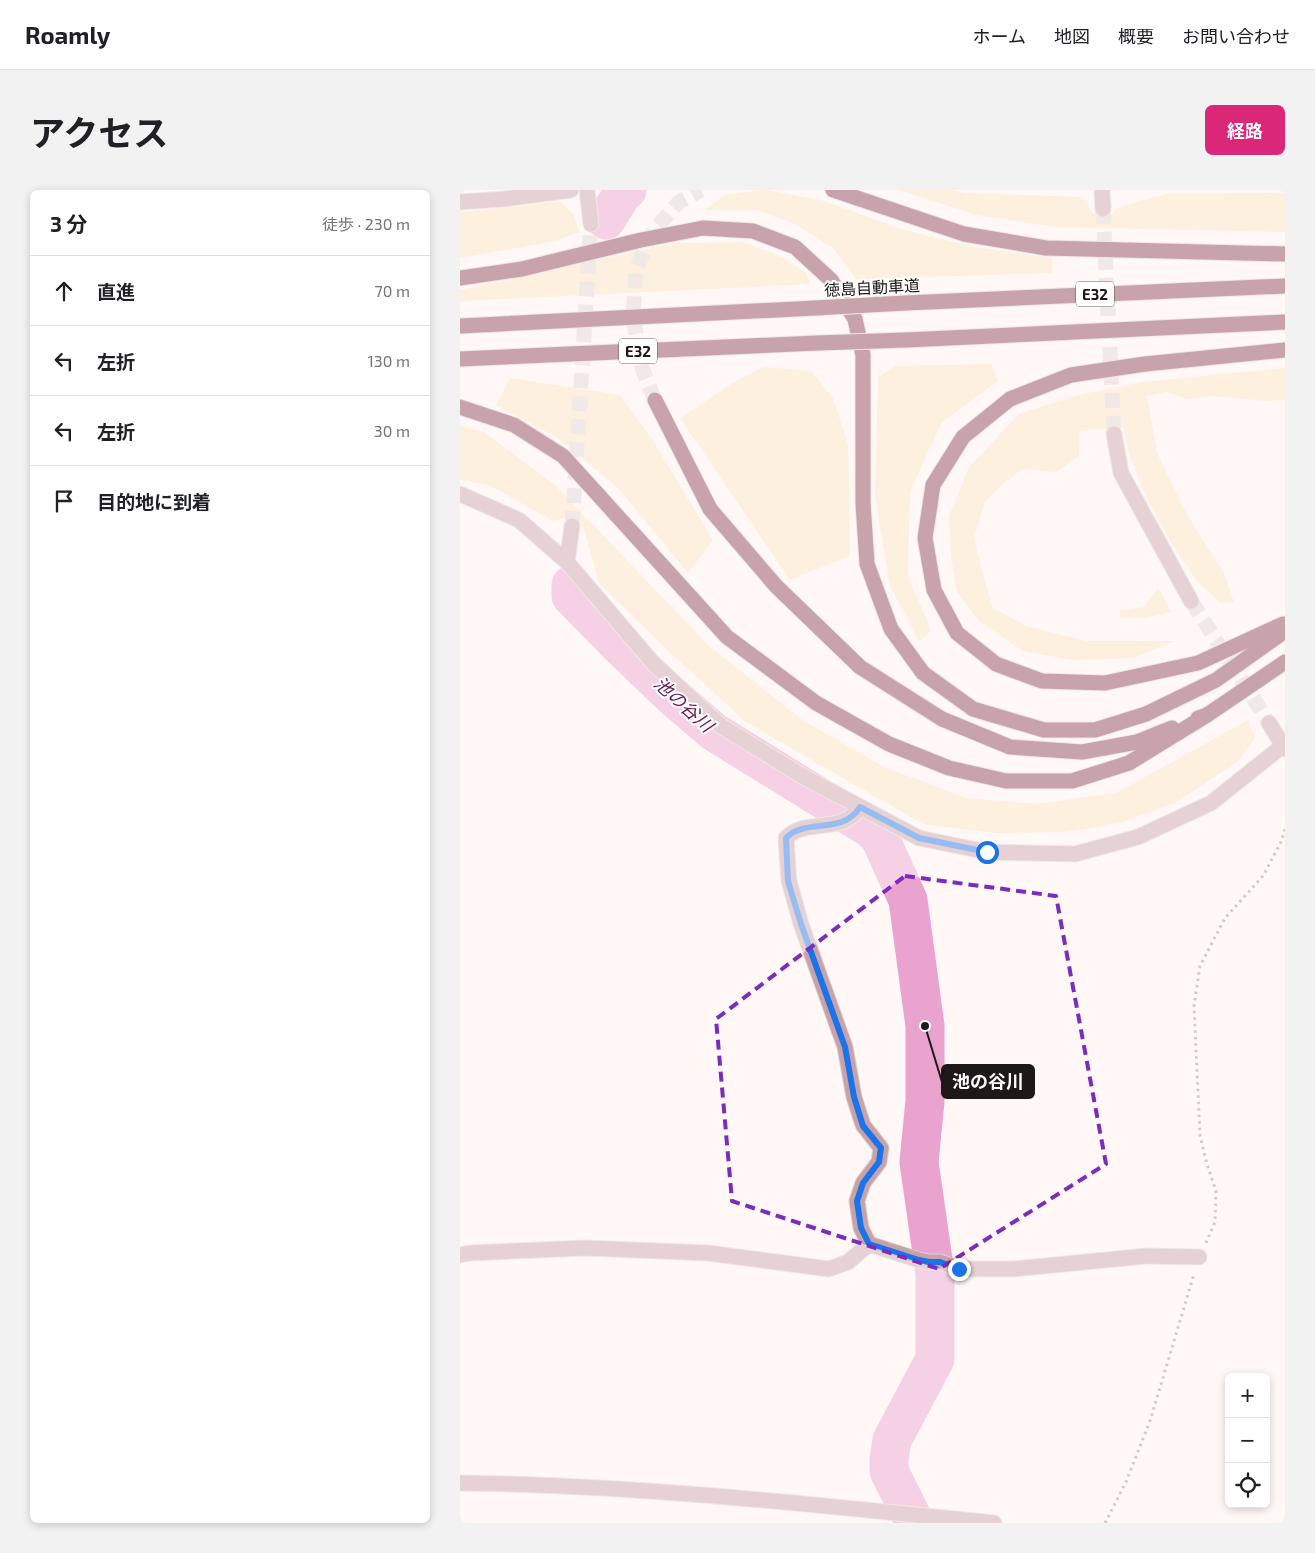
<!DOCTYPE html>
<html lang="ja">
<head>
<meta charset="utf-8">
<style>
	:root { --surface:#fff; --page:#f2f2f2; --text:#202124; --muted:#757577; --line:#e0e0e0; --accent:#db2777 }
	body { margin:0; font-family:"Exo 2","Noto Sans JP",sans-serif; background:var(--page); color:var(--text) }
	.controls { position:absolute; right:15px; bottom:15px; display:grid; overflow:hidden; border-radius:8px; box-shadow:0 2px 8px #0003 }
	.controls button { width:45px; height:45px; display:grid; place-items:center; padding:0; border:0; border-bottom:1px solid var(--line); background:var(--surface); color:var(--text); font:25px sans-serif }
	.stop { position:absolute; width:15px; height:15px; margin:-11px; border:4px solid #1a73e8; border-radius:50%; background:#fff }
	.stop.end { background:#1a73e8; border-color:#fff; box-shadow:0 1px 5px #0008 }
	.list { margin:0; padding:0; list-style:none }
	h2 { display:flex; justify-content:space-between; align-items:center; height:65px; margin:0; padding:0 20px; font-size:21px }
	h2 small { font-size:16px; font-weight:400; color:var(--muted) }
	.list li { display:grid; grid-template-columns:32px 1fr auto; gap:15px; align-items:center; box-sizing:border-box; height:70px; padding:0 20px; border-top:1px solid var(--line) }
	.list b { display:block; font-size:19px; white-space:nowrap }
	.list em { font-size:16px; font-style:normal; color:var(--muted) }
	.icon { flex:none; width:28px; height:28px; fill:none; stroke:currentColor; stroke-width:2; stroke-linecap:round; stroke-linejoin:round }
	.map { position:relative; flex:none; width:825px; height:1333px; overflow:hidden; border-radius:8px }
	header { display:flex; align-items:center; gap:30px; box-sizing:border-box; height:70px; padding:0 25px; background:var(--surface); border-bottom:1px solid var(--line) }
	header strong { font-size:24px }
	nav { display:flex; gap:28px; margin-inline-start:auto; font-size:18px }
	.intro { display:flex; align-items:center; justify-content:space-between; box-sizing:border-box; height:120px; padding:0 30px }
	h1 { margin:0; font-size:35px }
	.button { padding:12px 22px; border-radius:8px; background:var(--accent); color:#fff; font-size:18px; font-weight:700 }
	main { display:flex; gap:30px; padding:0 30px }
	aside { flex:1; background:var(--surface); border-radius:8px; box-shadow:0 2px 8px #0003 }
	.map>svg:first-child { display:block }
</style>
</head>
<body>
<header>
<strong>Roamly</strong>
<nav><a>ホーム</a><a>地図</a><a>概要</a><a>お問い合わせ</a></nav>
</header>
<div class="intro"><h1>アクセス</h1><a class="button">経路</a></div>
<main>
<aside>
<h2>3 分<small>徒歩 · 230 m</small></h2>
<ul class="list">
<li><svg class="icon" aria-label="ahead" viewBox="0 0 24 24"><path d="M12 20V5M6 11l6-6 6 6"/></svg><div><b>直進</b></div><em>70 m</em></li>
<li><svg class="icon" aria-label="left" viewBox="0 0 24 24"><path d="M17 20v-9H6M10 6l-5 5 5 5"/></svg><div><b>左折</b></div><em>130 m</em></li>
<li><svg class="icon" aria-label="left" viewBox="0 0 24 24"><path d="M17 20v-9H6M10 6l-5 5 5 5"/></svg><div><b>左折</b></div><em>30 m</em></li>
<li><svg class="icon" aria-label="arrive" viewBox="0 0 24 24"><path d="M6 21V4h12l-3 4 3 4H6"/></svg><div><b>目的地に到着</b></div></li>
</ul>
</aside>
<div class="map">
<svg width="825" height="1333" viewBox="0 0 825 1333">
	<rect width="100%" height="100%" fill="#fff8f7"/>
	<g fill="#fde6c2">
		<polygon points="300,0 308,0 364,11 444,40 515,57 592,68 592,83 396,89 373,58 335,34 297,20 244,20 265,5"/>
		<polygon points="439,0 491,0 506,3 623,7 633,24 651,25 657,18 705,4 825,3 825,42 596,37 516,25"/>
		<polygon points="99,11 113,24 120,42 95,51 0,68 0,23"/>
		<polygon points="284,52 322,67 345,81 350,94 0,111 0,100 215,53"/>
		<polygon points="531,174 538,191 482,232 450,301 448,385 471,441 459,451 430,396 415,306 418,187 435,176"/>
		<polygon points="304,177 351,181 373,208 388,254 390,366 330,390 220,228 271,194"/>
		<polygon points="825,178 825,210 805,211 754,206 727,209 707,202 687,206 697,263 728,326 764,384 774,412 760,413 736,390 711,352 684,303 670,266 663,237 619,241 619,266 596,282 562,279 543,294 525,312 514,348 523,384 533,418 569,437 627,451 715,451 673,468 613,470 563,461 520,432 497,402 491,367 489,326 509,277 559,224 618,205 683,192"/>
		<polygon points="50,188 160,205 191,248 253,350 228,383 159,299 98,248 36,215"/>
		<polygon points="0,236 24,242 95,295 248,455 341,529 424,577 507,608 576,614 656,603 788,530 795,548 778,571 717,612 660,633 606,642 534,643 463,634 286,532 205,458 139,393 124,339 105,328 93,331 29,295 0,290"/>
		<polygon points="698,398 703,406 711,422 685,428 660,428 660,420 684,417"/>
	</g>
	<g fill="none" stroke-linecap="round" stroke-linejoin="round">
		<g stroke="#eaa2ce" stroke-width="39">
			<polyline points="146,30 162,4 167,0"/>
			<polyline points="111,395 111,406 163,459 211,505 254,542 411,639 420,648 448,710 465,836 465,911 459,972 475,1084 475,1169 432,1250 429,1269 429,1281 455,1333"/>
		</g>
		<g stroke="#ddd7d6" stroke-width="15" stroke-dasharray="15 8" stroke-linecap="butt">
			<polyline points="643,19 654,244"/>
			<polyline points="112,336 131,34"/>
			<polyline points="731,411 809,533"/>
		</g>
		<polyline stroke="#ddd7d6" stroke-width="15" stroke-dasharray="15 8" stroke-linecap="butt" points="195,210 182,178 173,126 176,79 193,41 219,12 241,0"/>
		<defs>
			<g id="street">
				<polyline points="127,0 131,34"/>
				<polyline points="642,0 643,19"/>
				<polyline points="0,12 44,9 111,0"/>
				<polyline points="654,244 661,283 731,411"/>
				<polyline points="0,304 59,330 107,372 193,473 261,536 344,587 459,648 527,662 615,664 678,647 751,613 825,554"/>
				<polyline points="107,372 112,336"/>
				<polyline points="809,533 825,559"/>
				<path d="M400 617C381 646 345 627 326 648L329 691 341 734 385 857 394 907 403 935 421 958 419 972 403 993 397 1011 401 1038 409 1054 459 1070 469 1072H480L499 1079H553L686 1066 739 1067"/>
				<polyline points="0,1065 10,1063 125,1058 248,1063 369,1079 388,1072 409,1054"/>
				<path d="M0 1293C178 1295 357 1315 534 1333"/>
			</g>
			<g id="highway">
				<polyline points="373,0 504,44 586,58 825,64"/>
				<polyline points="0,88 62,79 181,50 243,38 293,41 335,57 371,90 395,129 403,165 403,313 407,374 431,439 463,483 513,519 584,540 635,540 686,524 756,490 825,441"/>
				<polyline points="445,113 825,96"/>
				<polyline points="0,136 355,118"/>
				<polyline points="446,150 825,132"/>
				<polyline points="0,169 357,153"/>
				<polyline points="195,210 250,319 316,396 400,477 482,529 550,557 622,562 677,552 712,538"/>
				<polyline points="0,217 54,235 103,266 267,447 356,513 429,554 489,578 546,591 612,591 669,573 747,525"/>
				<polyline points="823,434 738,473 645,493 582,491 536,474 497,443 474,400 465,348 473,295 503,247 550,209 611,185 685,174 825,160"/>
				<polyline points="738,528 747,525 825,472"/>
			</g>
		</defs>
		<use href="#street" stroke="#dbd4d3" stroke-width="17"/>
		<use href="#highway" stroke="#dbd4d3" stroke-width="17"/>
		<g stroke="#9b9695" stroke-width="3" stroke-dasharray="2.5 4" stroke-linecap="butt">
			<polyline points="746,1053 755,1032 756,1001 746,971 740,945 734,816 740,776 765,728 803,686 821,652 825,639"/>
			<polyline points="645,1333 666,1292 690,1231 734,1084"/>
		</g>
		<use href="#street" stroke="#c8a2a8" stroke-width="15"/>
		<use href="#highway" stroke="#863c4e" stroke-width="15"/>
		<defs>
			<g id="highway-bridge">
				<polyline points="355,118 445,113"/>
				<polyline points="357,153 446,150"/>
			</g>
		</defs>
		<use href="#highway-bridge" stroke="#dbd4d3" stroke-width="17" stroke-linecap="butt"/>
		<use href="#highway-bridge" stroke="#863c4e" stroke-width="15"/>
	</g>
	<g fill="none" stroke-linecap="round" stroke-linejoin="round">
		<path stroke="#1a73e8" stroke-width="6" d="M499 1079 480 1072H469L459 1070 409 1054 401 1038 397 1011 403 993 419 972 421 958 403 936 394 907 385 857 341 734 328 691 326 648C346 627 382 646 400 617L459 648 527 662"/>
	</g>
	<path d="M0 0H825V1333H0ZM445 686 596 706 646 974 479 1079 272 1011 256 829Z" fill="#fff8f7" fill-opacity=".55" fill-rule="evenodd"/>
	<path fill="none" stroke="#7b2cbf" stroke-width="4" stroke-dasharray="10 6" stroke-linejoin="round" d="M445 686 596 706 646 974 479 1079 272 1011 256 829Z"/>
	<g text-anchor="middle" dominant-baseline="central" stroke-width="4" stroke-linejoin="round" paint-order="stroke">
		<g fill="#fff" stroke="#615e5d" stroke-width="1">
			<rect x="616" y="91.5" width="38" height="25" rx="4"/>
			<rect x="159" y="148.5" width="38" height="25" rx="4"/>
		</g>
		<g font-size="15" font-weight="bold" fill="#1d1918">
			<text x="635" y="104">E32</text>
			<text x="178" y="161">E32</text>
		</g>
		<g font-size="16" fill="#1d1918" stroke="#fff">
			<text transform="translate(412 97) rotate(-3)">徳島自動車道</text>
		</g>
		<g font-size="18" font-style="italic" fill="#681550" stroke="#fff">
			<text transform="translate(224 514) rotate(42)">池の谷川</text>
		</g>
	</g>
	<path fill="none" stroke="#1d1918" stroke-width="2" d="M465 836L482 892"/>
	<circle fill="#1d1918" stroke="#fff" stroke-width="2" cx="465" cy="836" r="5"/>
	<rect fill="#1d1918" stroke="#1d1918" stroke-width="2" x="482" y="875" width="92" height="33" rx="5"/>
	<g font-size="18" text-anchor="middle" font-weight="bold" fill="#fff">
		<text x="528" y="898">池の谷川</text>
	</g>
</svg>
<div class="controls">
<button>+</button>
<button>−</button>
<button><svg class="icon" aria-label="locate" viewBox="0 0 24 24"><circle cx="12" cy="12" r="6"/><path d="M12 2v4M12 18v4M2 12h4M18 12h4"/></svg></button>
</div>
<div class="stop" style="left:527px;top:662px"></div>
<div class="stop end" style="left:499px;top:1079px"></div>
</div>
</main>
</body>
</html>
